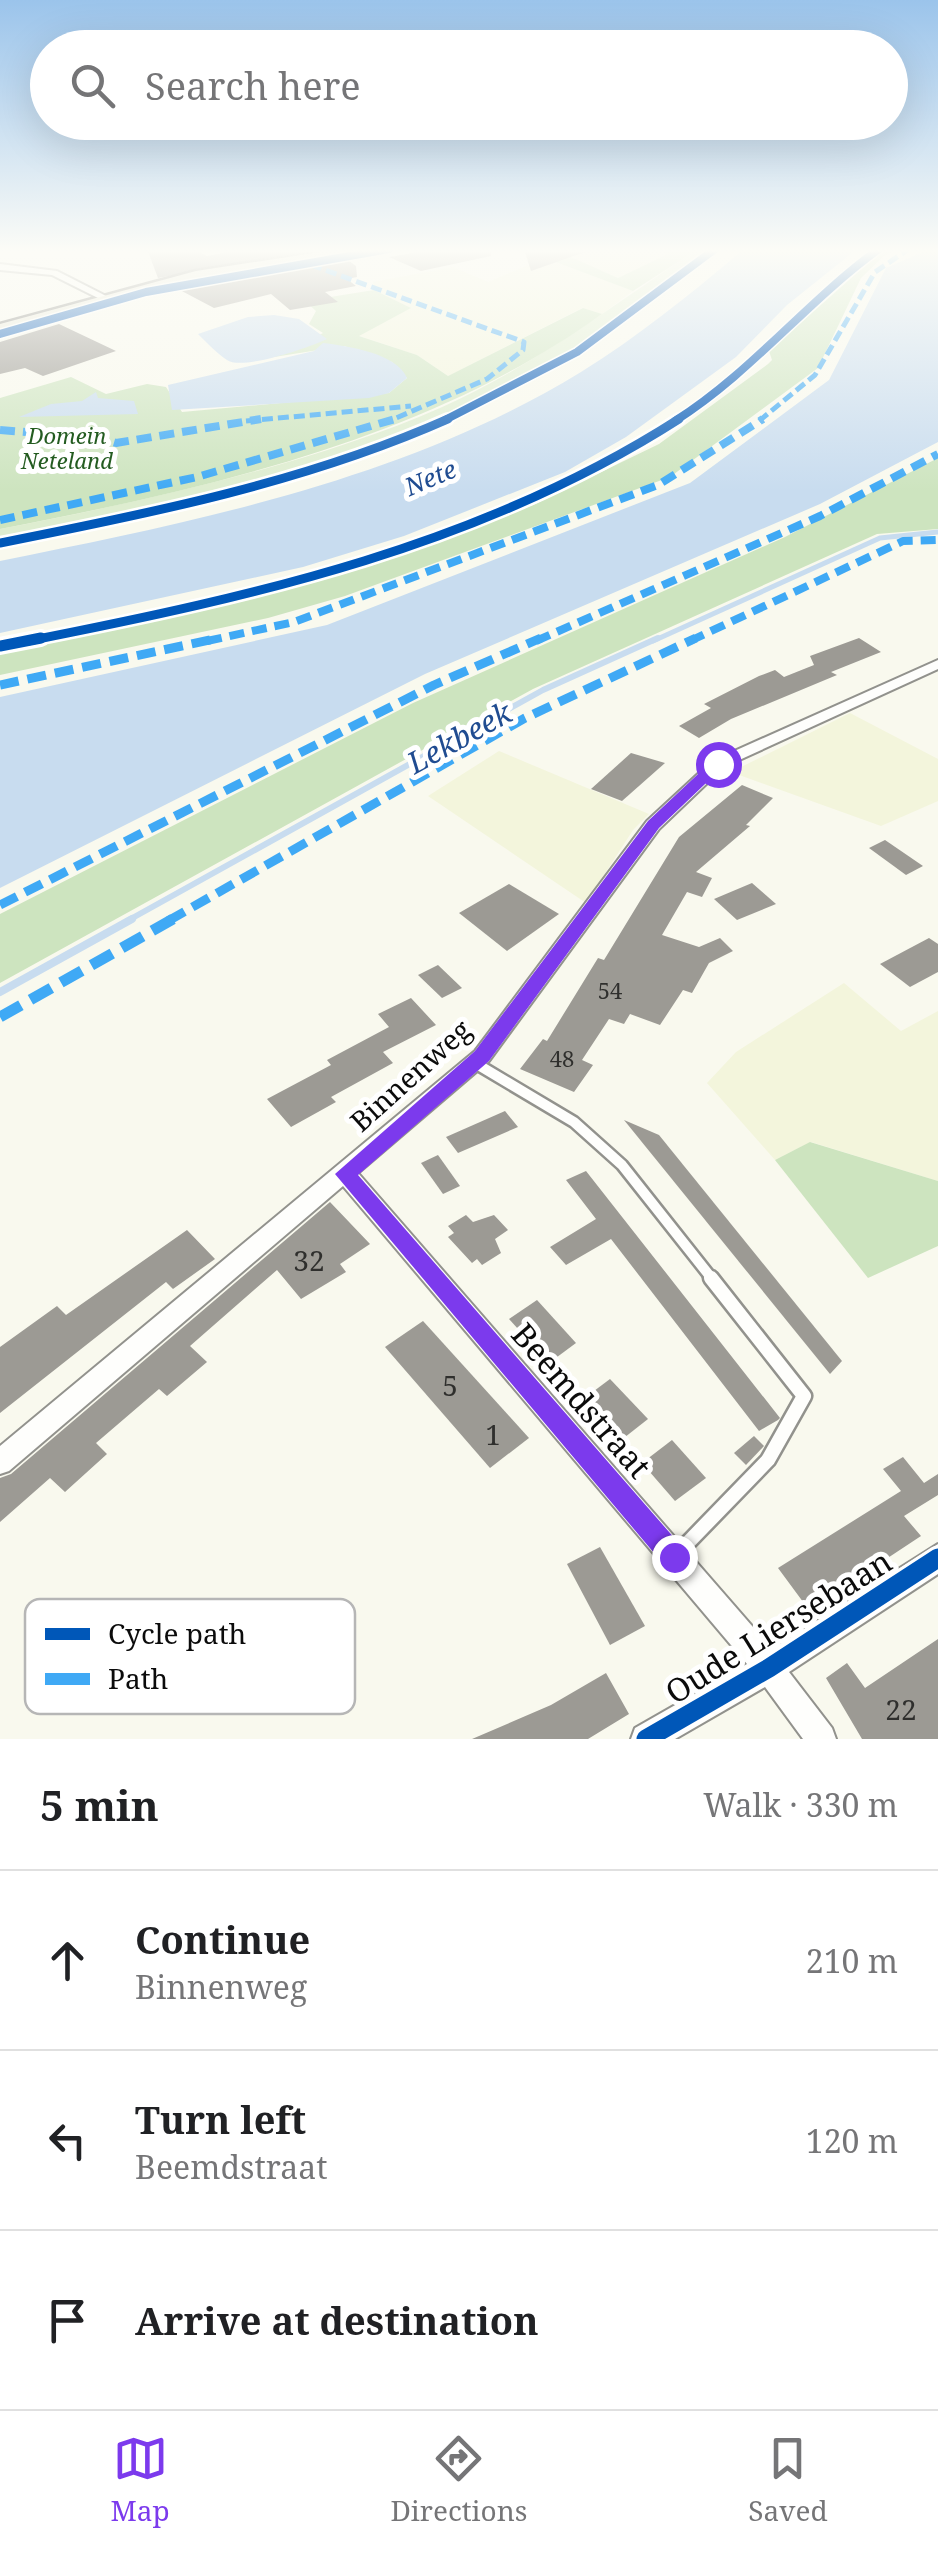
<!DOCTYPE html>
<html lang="en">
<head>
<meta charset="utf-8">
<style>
	:root { --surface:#fff; --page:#f6f6f6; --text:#202124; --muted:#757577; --line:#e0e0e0; --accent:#7c3aed }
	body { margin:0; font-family:"Noto Serif",serif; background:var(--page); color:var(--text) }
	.stop { position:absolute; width:30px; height:30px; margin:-22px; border:8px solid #7c3aed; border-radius:50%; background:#fff }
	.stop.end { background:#7c3aed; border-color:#fff; box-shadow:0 2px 10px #0008 }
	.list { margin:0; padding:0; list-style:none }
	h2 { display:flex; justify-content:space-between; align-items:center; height:130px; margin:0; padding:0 40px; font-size:42px }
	h2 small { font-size:32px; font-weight:400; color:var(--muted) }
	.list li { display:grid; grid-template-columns:65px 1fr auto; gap:30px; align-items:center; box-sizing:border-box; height:180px; padding:0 40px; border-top:2px solid var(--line) }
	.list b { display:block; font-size:38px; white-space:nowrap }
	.list p { margin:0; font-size:32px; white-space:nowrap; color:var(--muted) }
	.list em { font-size:32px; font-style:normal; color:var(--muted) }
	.icon { flex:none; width:55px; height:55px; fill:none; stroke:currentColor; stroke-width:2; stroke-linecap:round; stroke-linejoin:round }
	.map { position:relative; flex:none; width:938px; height:1739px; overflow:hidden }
	.search { position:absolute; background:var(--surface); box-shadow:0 10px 40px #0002; left:30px; right:30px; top:30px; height:110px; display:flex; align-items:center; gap:25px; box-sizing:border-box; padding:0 35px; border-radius:55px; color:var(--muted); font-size:38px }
	.sheet { height:670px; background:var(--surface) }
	nav { display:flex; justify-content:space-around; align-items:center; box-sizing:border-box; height:140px; border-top:2px solid var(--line); background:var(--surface); font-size:28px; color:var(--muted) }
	nav a { display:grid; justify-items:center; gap:5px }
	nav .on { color:var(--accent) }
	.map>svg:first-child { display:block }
</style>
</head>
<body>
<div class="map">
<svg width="938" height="1739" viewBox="0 0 938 1739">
	<rect width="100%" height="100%" fill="#f9f9ee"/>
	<g fill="#f3f5dc">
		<polygon points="579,249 653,249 669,254 618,278 562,253"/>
		<polygon points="545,258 633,291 602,314 582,308 448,376 417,355 357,335 410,308 374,290 373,282 453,267 488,282"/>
		<polygon points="850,713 938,759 938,801 881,826 731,772"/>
		<polygon points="499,751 649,814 633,830 586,903 428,796"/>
		<polygon points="844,983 901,1031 938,1011 938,1181 811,1142 775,1160 707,1083 736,1052"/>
	</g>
	<path fill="#deedd0" d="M698 249H711C660 283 615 324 563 357 397 460 190 503 0 539V529C137 503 313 464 440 408 533 367 614 304 698 249Z"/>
	<g fill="#cde4bf">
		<polygon points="653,249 698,249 633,291 545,258 562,253 618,278 668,254"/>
		<polygon points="884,249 900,249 884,256 861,278 818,368 670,477 345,596 268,618 0,675 0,650 197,610 373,565 533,505 659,444 768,364 772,360 769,351"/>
		<path d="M374 290 411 308 359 336 417 355 448 376 583 308 602 314C429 439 207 489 0 529V398L71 377 106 394 147 384 166 387 182 412 389 393 407 378 392 362 344 346 255 360 284 354 323 333 309 324 316 311 305 301Z"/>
		<polygon points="938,458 938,529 877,534 533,689 0,983 0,914 413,703 785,537"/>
		<polygon points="810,1142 938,1181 938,1246 868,1278 775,1160"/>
	</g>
	<g fill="#c8dcef">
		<path d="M744 249H857L787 305 736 357 626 437 565 472 404 536 303 567 0 633V561C198 521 407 479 581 372 639 336 692 293 744 249Z"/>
		<polygon points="930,249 938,249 938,442 820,504 425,674 0,888 0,697 327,625 690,483 829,380 886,268"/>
		<path d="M274 315 299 319 327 339C311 347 242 371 227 360 219 355 206 342 198 334L248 317Z"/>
		<path d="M323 343C347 346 397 353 407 378L389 393 369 398 172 410 168 385 314 351Z"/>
		<polygon points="96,392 98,398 134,401 138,414 19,417 51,404 82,401"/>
	</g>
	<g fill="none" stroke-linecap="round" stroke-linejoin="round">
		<polyline stroke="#c8dcef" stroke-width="5" points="653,641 880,538 938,532"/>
		<polyline stroke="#c8dcef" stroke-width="6" points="127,921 543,690 658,638"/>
		<polyline stroke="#c8dcef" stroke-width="8" points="0,992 132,919"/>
	</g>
	<g fill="#9c9a94">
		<polygon points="147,249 192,249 207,256 244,249 317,249 158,278"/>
		<polygon points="436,249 490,249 491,256 421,271 389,257"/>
		<polygon points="524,249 587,249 588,251 531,271"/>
		<polygon points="345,258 356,266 357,277 347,279 356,286 325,292 338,302 290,310 271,294 214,308 178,289"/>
		<polygon points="59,324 116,351 43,376 25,368 0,374 0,342"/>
		<polygon points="859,638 881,652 831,672 837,675 731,719 699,738 679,726 711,708 704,704 759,676 775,670 784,677 814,665 810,656"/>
		<polygon points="631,753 665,763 622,801 591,789"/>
		<polygon points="742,785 773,798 746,825 750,826 696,872 712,878 702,897 687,892 662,935 699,947 720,938 733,951 709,963 692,993 683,990 660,1025 630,1014 624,1024 609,1019 582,1060 593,1065 574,1092 520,1069 543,1039 547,1041 598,958 604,960 679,837"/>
		<polygon points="885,840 923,866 906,875 869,848"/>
		<polygon points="752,883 776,904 737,920 714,899"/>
		<polygon points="509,884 559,914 507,951 459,913"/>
		<polygon points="929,938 938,944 938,972 910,987 880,964"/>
		<polygon points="438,965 462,988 442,998 418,975"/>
		<polygon points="411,998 436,1025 383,1052 393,1063 331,1097 336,1102 291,1127 267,1099 331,1065 327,1060 389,1027 378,1014"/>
		<polygon points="505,1111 518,1127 458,1153 446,1137"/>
		<polygon points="624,1120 659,1135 842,1361 830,1374"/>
		<polygon points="438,1155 460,1186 443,1194 421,1163"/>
		<polygon points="586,1171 780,1418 778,1420 759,1431 611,1239 566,1265 550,1247 596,1219 566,1180"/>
		<polygon points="330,1202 370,1244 340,1264 346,1272 301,1299 277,1270 190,1346 207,1362 167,1396 159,1389 96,1443 107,1454 65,1492 50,1478 0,1522 0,1478 11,1474"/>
		<polygon points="466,1215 473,1222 494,1215 508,1230 495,1239 501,1253 482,1265 477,1259 472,1263 448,1237 454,1233 448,1226"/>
		<polygon points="187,1230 215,1259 173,1289 166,1282 0,1413 0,1347 57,1306 66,1315"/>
		<polygon points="537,1300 576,1343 549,1363 509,1319"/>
		<polygon points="423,1321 529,1438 490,1468 385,1347"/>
		<polygon points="610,1379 648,1419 620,1441 582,1400"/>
		<polygon points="754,1436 764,1446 746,1465 734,1453"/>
		<polygon points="672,1440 706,1478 675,1501 642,1463"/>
		<polygon points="903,1457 924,1483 938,1474 938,1495 904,1516 921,1536 809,1610 778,1568 901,1491 883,1469"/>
		<polygon points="600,1547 645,1626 610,1645 567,1564"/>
		<polygon points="938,1639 938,1739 862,1739 826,1678 847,1663 865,1688"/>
		<polygon points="606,1673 629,1714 588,1739 472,1739 551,1705"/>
	</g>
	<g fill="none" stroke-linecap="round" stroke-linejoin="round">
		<defs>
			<polyline id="service-far3" points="443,421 577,352 715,249"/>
			<path id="service-far2" d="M0 543C152 513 306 482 448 419"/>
			<polyline id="service-far1" points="475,1063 574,1122 622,1165 713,1280"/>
			<polyline id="service" points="676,1555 768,1460 804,1396 711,1278"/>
			<g id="minor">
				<polygon points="0,264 57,271 110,298 102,300 52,275 0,270"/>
				<polygon points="938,660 938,669 724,767 659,829 489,1061 358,1173 772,1649 938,1544 938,1574 789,1672 832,1728 836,1739 803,1739 765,1687 675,1739 631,1739 635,1728 747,1664 343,1186 9,1471 0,1474 0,1446 475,1051 647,821 712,761"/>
			</g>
			<polygon id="primary" points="340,249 373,249 197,280 0,334 0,324 196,271"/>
		</defs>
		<use href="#service-far3" stroke="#92928d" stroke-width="8"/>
		<use href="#service-far2" stroke="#92928d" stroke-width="10"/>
		<use href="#service-far1" stroke="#92928d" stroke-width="15"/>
		<use href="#service" stroke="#92928d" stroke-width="19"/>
		<use href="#minor" stroke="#92928d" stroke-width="4"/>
		<use href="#primary" stroke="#7f7f7a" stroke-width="5"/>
		<use href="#service-far3" stroke="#fefefc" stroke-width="5"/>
		<use href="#service-far2" stroke="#fefefc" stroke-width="6"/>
		<use href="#service-far1" stroke="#fefefc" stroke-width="10"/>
		<use href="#service" stroke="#fefefc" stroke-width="14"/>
		<use href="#minor" fill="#fefefc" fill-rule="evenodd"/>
		<use href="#primary" fill="#eae9d9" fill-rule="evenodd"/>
		<g stroke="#3fa9f5" stroke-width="5" stroke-dasharray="11 5" stroke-linecap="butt">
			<polyline points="311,265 524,342 523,350 487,379 389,421"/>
			<polyline points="246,421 411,406"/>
			<polyline points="759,421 815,375 875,272 909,249"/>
		</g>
		<g stroke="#3fa9f5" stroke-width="8" stroke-dasharray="15 8" stroke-linecap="butt">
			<polyline points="0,430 99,438 116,443 261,419"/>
			<polyline points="0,520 197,477 395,419"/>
			<polyline points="207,641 294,622 658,485 763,419"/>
			<polyline points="536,641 820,516 938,454"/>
			<polyline points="690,641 903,541 938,540"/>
		</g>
		<g stroke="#3fa9f5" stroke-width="9" stroke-dasharray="19 9" stroke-linecap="butt">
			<polyline points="0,685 219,638"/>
			<polyline points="0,905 434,685 541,638"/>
			<polyline points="168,921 525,718 696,638"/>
		</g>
		<polyline stroke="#3fa9f5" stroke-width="11" stroke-dasharray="24 11" stroke-linecap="butt" points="0,1017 173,919"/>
		<defs>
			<g id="cycleway-far3">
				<polyline points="0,334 146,292 389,249"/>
				<polyline points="443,421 577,352 715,249"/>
				<path d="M675 421C751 373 807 301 879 249"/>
			</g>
			<g id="cycleway-far2">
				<path d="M0 543C152 513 306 482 448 419"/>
				<path d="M28 641C256 596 481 546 679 419"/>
			</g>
			<polyline id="cycleway-far1" points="0,646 41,638"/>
			<polyline id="cycleway" points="646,1739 769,1668 938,1558"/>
		</defs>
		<use href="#cycleway-far3" stroke="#fff" stroke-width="11"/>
		<use href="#cycleway-far2" stroke="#fff" stroke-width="14"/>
		<use href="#cycleway-far1" stroke="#fff" stroke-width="18"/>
		<use href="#cycleway" stroke="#fff" stroke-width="25"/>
		<use href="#cycleway-far3" stroke="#0057b8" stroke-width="8"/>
		<use href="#cycleway-far2" stroke="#0057b8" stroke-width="9"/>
		<use href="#cycleway-far1" stroke="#0057b8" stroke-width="11"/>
		<use href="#cycleway" stroke="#0057b8" stroke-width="19"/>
	</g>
	<linearGradient id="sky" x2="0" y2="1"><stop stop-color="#9bc4eb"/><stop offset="0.51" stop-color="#fcfcf7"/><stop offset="1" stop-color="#fcfcf7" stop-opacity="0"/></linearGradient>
	<rect width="938" height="492" fill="url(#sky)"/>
	<polygon fill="#7c3aed" points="713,760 726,764 659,828 489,1061 358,1175 683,1548 687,1557 683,1566 674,1570 665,1566 335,1174 475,1051 648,821"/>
	<g text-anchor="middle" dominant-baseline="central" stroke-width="10" stroke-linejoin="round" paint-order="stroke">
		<g font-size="22" font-style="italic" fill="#245c21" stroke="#fff">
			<text x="67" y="435">Domein<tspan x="67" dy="25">Neteland</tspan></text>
		</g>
		<g font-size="22" fill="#2f2f2d">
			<text x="610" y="990">54</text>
			<text x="562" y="1058">48</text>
		</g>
		<g font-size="25" font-style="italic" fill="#204c91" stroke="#fff">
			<text transform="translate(430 477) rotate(-23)">Nete</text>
		</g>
		<g font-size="28" fill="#0b0b0b" stroke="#fff">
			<text transform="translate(410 1075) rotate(-42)">Binnenweg</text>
		</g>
		<g font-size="28" fill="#2f2f2d">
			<text x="309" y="1260">32</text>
			<text x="450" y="1385">5</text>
			<text x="493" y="1434">1</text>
			<text x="901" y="1709">22</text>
		</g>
		<g font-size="30" font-style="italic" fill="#204c91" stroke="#fff">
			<text transform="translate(459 737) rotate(-29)">Lekbeek</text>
		</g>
		<g font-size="32" fill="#0b0b0b" stroke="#fff">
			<text transform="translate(582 1400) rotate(49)">Beemdstraat</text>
			<text transform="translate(778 1626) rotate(-32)">Oude Liersebaan</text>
		</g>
	</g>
	<rect x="25" y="1599" width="330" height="115" rx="15" fill="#fff" stroke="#b6b6b6" stroke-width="2.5"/>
	<rect x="45" y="1628" width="45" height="12" fill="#0057b8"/>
	<rect x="45" y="1673" width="45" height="12" fill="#3fa9f5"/>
	<g font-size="28" fill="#0b0b0b">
		<text x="108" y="1644">Cycle path</text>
		<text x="108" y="1689">Path</text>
	</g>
</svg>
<div class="stop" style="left:718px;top:764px"></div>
<div class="stop end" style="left:674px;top:1557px"></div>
<div class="search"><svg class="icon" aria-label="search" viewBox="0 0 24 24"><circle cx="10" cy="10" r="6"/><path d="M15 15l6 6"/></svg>Search here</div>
</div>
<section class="sheet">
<h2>5 min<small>Walk · 330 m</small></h2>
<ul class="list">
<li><svg class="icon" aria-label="ahead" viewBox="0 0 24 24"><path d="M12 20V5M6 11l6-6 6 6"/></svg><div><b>Continue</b><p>Binnenweg</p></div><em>210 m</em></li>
<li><svg class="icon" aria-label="left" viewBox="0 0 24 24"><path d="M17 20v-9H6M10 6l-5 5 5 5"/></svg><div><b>Turn left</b><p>Beemdstraat</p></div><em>120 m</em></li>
<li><svg class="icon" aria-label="arrive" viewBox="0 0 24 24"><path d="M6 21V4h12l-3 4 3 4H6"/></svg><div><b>Arrive at destination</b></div></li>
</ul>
</section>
<nav>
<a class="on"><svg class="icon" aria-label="map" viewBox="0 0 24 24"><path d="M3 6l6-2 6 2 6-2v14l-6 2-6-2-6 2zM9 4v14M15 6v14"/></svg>Map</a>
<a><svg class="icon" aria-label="directions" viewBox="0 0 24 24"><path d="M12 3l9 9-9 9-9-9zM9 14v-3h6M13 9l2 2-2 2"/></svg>Directions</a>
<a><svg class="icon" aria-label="saved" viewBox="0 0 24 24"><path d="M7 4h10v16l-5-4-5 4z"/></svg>Saved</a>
</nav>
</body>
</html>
